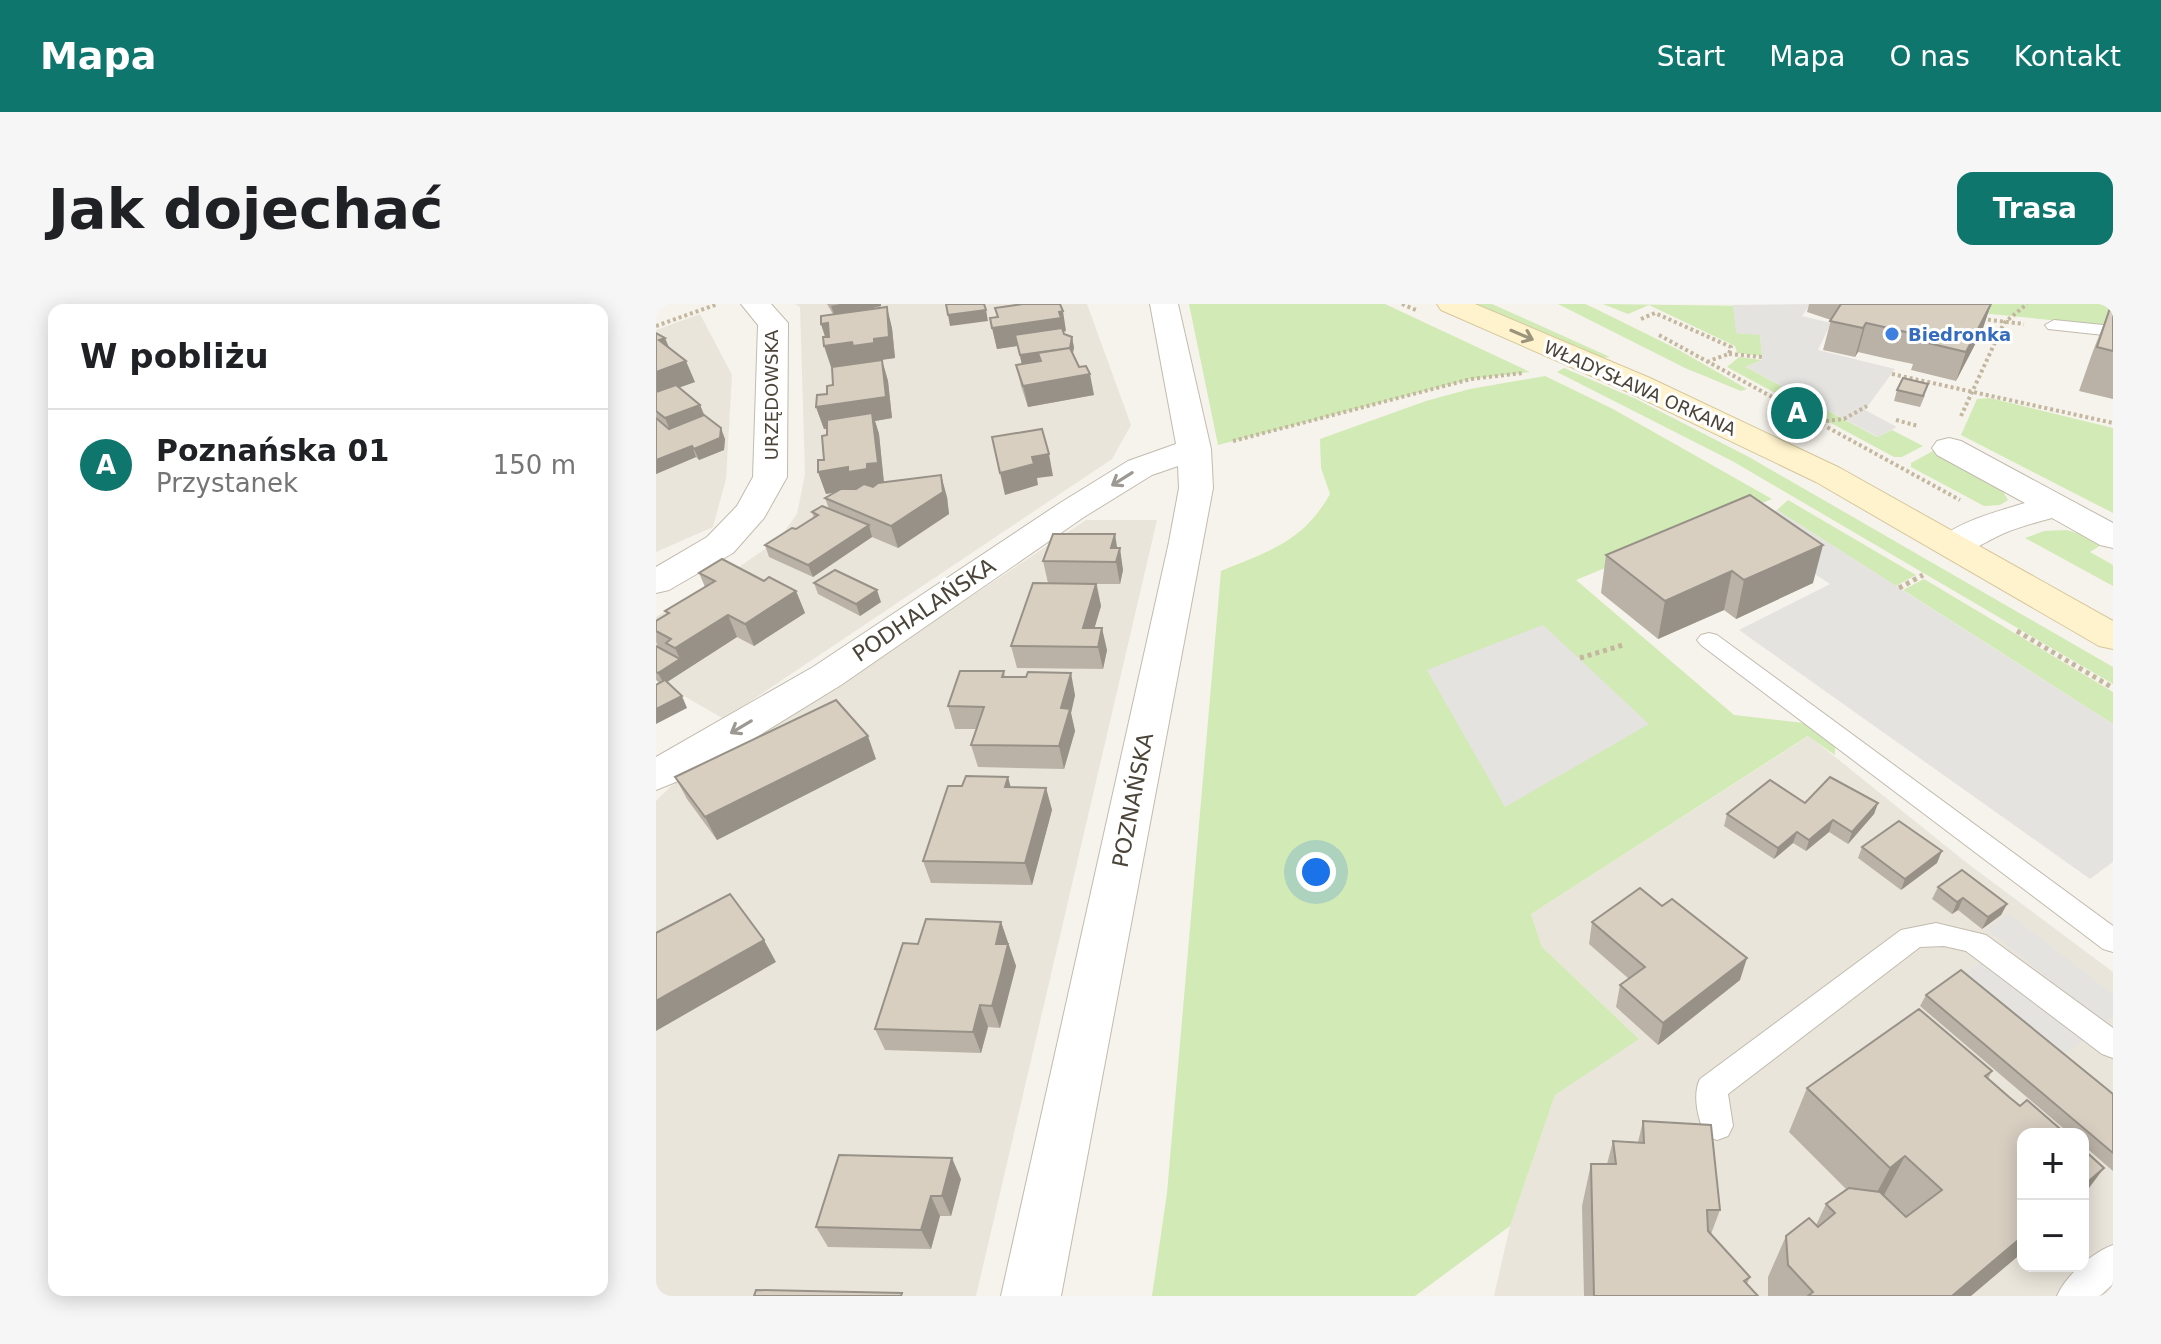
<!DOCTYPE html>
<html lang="pl">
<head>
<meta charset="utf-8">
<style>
	:root { --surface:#fff; --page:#f6f6f6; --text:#202124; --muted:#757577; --line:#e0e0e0; --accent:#0f766e }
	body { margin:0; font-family:"DejaVu Sans",sans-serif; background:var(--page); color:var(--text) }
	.controls { position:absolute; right:24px; bottom:24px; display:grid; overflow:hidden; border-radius:16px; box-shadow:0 4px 20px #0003 }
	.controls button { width:72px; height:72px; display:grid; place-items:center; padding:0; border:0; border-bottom:2px solid var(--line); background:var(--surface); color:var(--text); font:40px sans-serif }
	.you { position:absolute; left:660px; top:568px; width:28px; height:28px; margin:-20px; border:6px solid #fff; border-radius:50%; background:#1a73e8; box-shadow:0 0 0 12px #1a73e833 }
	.badge { display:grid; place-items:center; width:52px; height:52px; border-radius:50%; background:var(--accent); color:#fff; font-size:26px; font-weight:700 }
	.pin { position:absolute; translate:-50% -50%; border:4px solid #fff; box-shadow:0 2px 8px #0006 }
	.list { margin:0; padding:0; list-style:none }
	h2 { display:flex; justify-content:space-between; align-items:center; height:104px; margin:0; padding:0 32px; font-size:34px }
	h2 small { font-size:26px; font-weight:400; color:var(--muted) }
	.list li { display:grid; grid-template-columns:52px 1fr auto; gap:24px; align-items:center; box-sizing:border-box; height:112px; padding:0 32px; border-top:2px solid var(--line) }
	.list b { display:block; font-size:30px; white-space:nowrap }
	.list p { margin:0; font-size:26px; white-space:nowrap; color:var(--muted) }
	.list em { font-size:26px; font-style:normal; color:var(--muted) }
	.map { position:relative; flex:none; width:1457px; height:992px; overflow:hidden; border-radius:16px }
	header { display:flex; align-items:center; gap:48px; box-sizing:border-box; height:112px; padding:0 40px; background:var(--accent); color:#fff }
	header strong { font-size:38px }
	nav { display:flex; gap:44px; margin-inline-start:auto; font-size:28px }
	.intro { display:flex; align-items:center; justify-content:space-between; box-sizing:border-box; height:192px; padding:0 48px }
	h1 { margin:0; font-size:56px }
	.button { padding:20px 36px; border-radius:16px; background:var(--accent); color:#fff; font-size:28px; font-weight:700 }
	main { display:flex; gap:48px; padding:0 48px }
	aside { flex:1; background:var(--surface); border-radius:16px; box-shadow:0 4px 20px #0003 }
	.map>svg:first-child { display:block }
</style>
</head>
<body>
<header>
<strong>Mapa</strong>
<nav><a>Start</a><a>Mapa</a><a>O nas</a><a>Kontakt</a></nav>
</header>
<div class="intro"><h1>Jak dojechać</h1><a class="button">Trasa</a></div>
<main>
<aside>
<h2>W pobliżu<small></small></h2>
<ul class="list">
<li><span class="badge">A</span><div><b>Poznańska 01</b><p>Przystanek</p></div><em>150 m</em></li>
</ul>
</aside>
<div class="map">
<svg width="1457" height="992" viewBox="0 0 1457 992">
	<rect width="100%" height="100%" fill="#f6f3ec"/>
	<g fill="#eae5da" fill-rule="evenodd">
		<polygon points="139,0 431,0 475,121 456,155 68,415 0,376 0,313 83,263 123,235 141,210 149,170 144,3"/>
		<polygon points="44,10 76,71 70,175 57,223 0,248 0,26"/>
		<polygon points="430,216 501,216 320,992 0,992 0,497 15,482 182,381"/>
		<path d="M1153 432 1311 559 1457 668V992H838L854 922 899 791 982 734 886 643 875 610ZM1367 830H1427V962H1367Z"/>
	</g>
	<g fill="#d2eab5">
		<polygon points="533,0 729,0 874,68 815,75 562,141"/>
		<polygon points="817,0 836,0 954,53 946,54"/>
		<polygon points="902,0 929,0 940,5 1023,46 1091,85 1085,87 1029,64"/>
		<polygon points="947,0 1095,2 1080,29 1104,30 1106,52 1081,49 1079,42 993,1 972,10"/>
		<polygon points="1263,0 1457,0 1457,22 1282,5"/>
		<polygon points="1083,53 1106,56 1090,63 1221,133 1236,126 1267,142 1246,153 1238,153 1071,63"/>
		<polygon points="908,64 980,95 1093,153 1457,363 1457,380 1078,158 901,68"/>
		<path d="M889 72 957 105 1116 195 920 276 1078 411 1156 420 1179 435V451L1152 432 875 610 886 643 983 735 899 791 854 922 759 992H496L511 889 565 267C613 247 647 238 674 190L665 164 664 135 770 97 814 85Z"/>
		<polygon points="1334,94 1457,124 1457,209 1305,131 1321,95"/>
		<polygon points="1277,147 1343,181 1352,196 1344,201 1328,202 1255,163 1255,159"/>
		<polygon points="1132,196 1260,271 1240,282 1121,206"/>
		<polygon points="1411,226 1450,238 1434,248 1457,261 1457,282 1369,234 1388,227"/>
		<polygon points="1268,275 1457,388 1457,420 1247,286"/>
	</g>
	<g fill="#e5e3e0">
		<polygon points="1154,0 1146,12 1175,19 1162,46 1239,65 1209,106 1241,123 1222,133 1090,63 1106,56 1104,31 1080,29 1077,1"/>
		<polygon points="1121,206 1457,420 1457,558 1434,575 1083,326 1174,280 1086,222"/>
		<polygon points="887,321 993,420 849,503 771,366"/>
		<polygon points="1353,610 1457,690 1457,712 1448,719 1330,625"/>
		<polygon points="1330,655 1428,736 1397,759 1299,677"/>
	</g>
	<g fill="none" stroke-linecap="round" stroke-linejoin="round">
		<defs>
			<g id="lane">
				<polygon points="1398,16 1457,22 1457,32 1392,25 1389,21"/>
				<polygon points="1053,329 1061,331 1457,622 1457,648 1447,645 1045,341 1041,336 1045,331"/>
				<path d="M1280 619 1330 631 1457 724V754L1446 750 1310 647 1288 642 1264 643 1072 790 1077 822 1072 832 1061 836 1050 832C1042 816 1036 791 1044 775L1245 626Z"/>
				<path d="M1457 941V980L1444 992H1401C1410 971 1436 949 1457 941Z"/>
			</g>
			<g id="street">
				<polygon points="85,0 115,0 132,19 131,173 108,214 77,249 13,286 0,289 0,263 51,233 81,202 97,173 102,21"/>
				<polygon points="494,0 522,0 555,145 557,184 405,992 345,992 513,238 523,184 522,162 496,171 428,213 185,381 42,469 0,486 0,453 157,363 404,199 472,157 520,140"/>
				<path d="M1293 134 1305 137 1457 219V244L1444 241 1396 214C1381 218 1366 222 1351 228 1328 237 1310 255 1284 249L1279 241C1294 219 1344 207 1369 199L1281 151 1276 144 1281 137Z"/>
			</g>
			<polygon id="secondary" points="781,0 819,0 994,74 1184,164 1457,317 1457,345 1443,342 1160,178 972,88 785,6"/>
		</defs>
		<use href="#lane" stroke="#c2bbae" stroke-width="2"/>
		<use href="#street" stroke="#c2bbae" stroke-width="2"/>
		<use href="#secondary" stroke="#d6c79b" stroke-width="2"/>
		<g stroke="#c4b79f" stroke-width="4" stroke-dasharray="3 3" stroke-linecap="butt">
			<polyline points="746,0 760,6"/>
			<polyline points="985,15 999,9 1075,43 1073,50 1053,57"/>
			<polyline points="1326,15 1368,20"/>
			<polyline points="0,22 62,0"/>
			<polyline points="1003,31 1304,196"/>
			<polyline points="1073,50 1106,53"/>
			<polyline points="1236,70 1457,119"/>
			<polyline points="1305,112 1348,19 1371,0"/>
			<polyline points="1240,116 1262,122"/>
			<polyline points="1170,117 1188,115 1211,102"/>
			<polyline points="577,137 815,75 867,69"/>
		</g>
		<g stroke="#c4b79f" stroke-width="5" stroke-dasharray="4 4" stroke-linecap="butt">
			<polyline points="1243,284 1267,271"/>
			<polyline points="1361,327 1457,384"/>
			<polyline points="924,354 967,341"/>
		</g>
		<use href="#lane" fill="#fff" fill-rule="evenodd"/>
		<use href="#street" fill="#fff" fill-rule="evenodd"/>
		<use href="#secondary" fill="#fff3cd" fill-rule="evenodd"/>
	</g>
	<g fill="#bab2a6">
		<polygon points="171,0 225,0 225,2 204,7 236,24 239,54 224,56 226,56 232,77 236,114 219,117 223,130 228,178 291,193 293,210 242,244 216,233 157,273 113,253 109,241 140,225 158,214 156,208 173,205 169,194 179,188 170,190 162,168 168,156 171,131 171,124 168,125 160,103 177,81 202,59 175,63 169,33 165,20 177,10"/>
		<polygon points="1153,0 1335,0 1326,27 1300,77 1255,66 1257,60 1228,54 1202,48 1199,53 1167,46 1175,16 1151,8"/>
		<polygon points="339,4 410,27 408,28 408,30 416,33 418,44 417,49 438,91 372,103 365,82 360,61 366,60 361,42 341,45 334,14 341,13"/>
		<polygon points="1454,4 1457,5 1457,95 1423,87 1437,47"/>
		<polygon points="0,29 13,43 39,78 23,83 44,101 48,111 69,135 68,146 43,156 40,153 0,170"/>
		<polygon points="1241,86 1269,91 1264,103 1238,97"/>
		<polygon points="461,244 467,266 464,280 441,280 445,302 438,324 451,346 447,365 361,364 355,342 392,279 387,257"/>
		<polygon points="950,251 1157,279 1080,315 1068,306 1002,335 945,289"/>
		<polygon points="43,269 108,277 140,287 149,309 98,342 81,333 11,378 31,404 0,376 0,342 2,343 0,338 0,317 11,310 9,307 49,283"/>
		<polygon points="158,279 225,298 204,312 162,290"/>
		<polygon points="348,367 349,373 419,391 415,409 419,427 408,465 322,463 315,441 321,425 299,425 292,402"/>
		<polygon points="220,455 61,536 31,495 19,473"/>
		<polygon points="355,483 390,484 396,506 376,581 275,579 267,557"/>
		<polygon points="1149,499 1222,499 1218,510 1192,540 1173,528 1150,547 1137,539 1118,555 1068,522 1071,510"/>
		<polygon points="1206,543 1281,559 1245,586 1202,554"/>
		<polygon points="1282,583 1351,600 1345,611 1326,625 1302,606 1296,610 1276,595"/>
		<polygon points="1006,602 1084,676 1002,741 960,703 964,681 973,675 933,640 936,618"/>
		<polygon points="345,618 360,662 344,724 332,723 325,749 229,746 219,725 262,640"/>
		<polygon points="1270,691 1457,790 1457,867 1427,841 1427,830 1414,830 1264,702"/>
		<polygon points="1336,767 1332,775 1315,992 1112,992 1112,973 1130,932 1160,921 1170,900 1190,885 1133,828 1151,784"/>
		<polygon points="987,817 1064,906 1055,930 1094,973 1091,980 1102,992 928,992 926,902 935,860 951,860 957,837 982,838"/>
		<polygon points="305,875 295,912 284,912 275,945 172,943 160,923"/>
	</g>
	<g fill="#979187">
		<polygon points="184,0 225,0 225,2 179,13 175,2"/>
		<polygon points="1335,0 1326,27 1300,77 1310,48"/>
		<polygon points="231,3 236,24 239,54 175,63 168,42 218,35"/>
		<polygon points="330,6 332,17 294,22 292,11"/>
		<polygon points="407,7 410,27 359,31 361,42 341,45 336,24"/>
		<polygon points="172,19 179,40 172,41 165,20"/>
		<polygon points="1210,19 1202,48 1199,53 1207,24"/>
		<polygon points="416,33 418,44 415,55 382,49 384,59 366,62 364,51"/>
		<polygon points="9,34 18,55 3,36"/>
		<polygon points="226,56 232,77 236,114 219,117 223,130 228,180 170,190 162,168 211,160 217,117 168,125 160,103"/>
		<polygon points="30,57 39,78 0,92 0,68"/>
		<polygon points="434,70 438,91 372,103 367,82"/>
		<polygon points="44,101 53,122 18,136 9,114"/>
		<polygon points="65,124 69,135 68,146 43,156 38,145"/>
		<polygon points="36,142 40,153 0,170 0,156"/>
		<polygon points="393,150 397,172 381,174 382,181 349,191 344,169 376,153"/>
		<polygon points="285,171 291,193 293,210 242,244 235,222"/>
		<polygon points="213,221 216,233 157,273 152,261"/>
		<polygon points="459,230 462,249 464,244 467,266 464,280 460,258 455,244"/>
		<polygon points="1167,241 1157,279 1080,315 1088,276"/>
		<polygon points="1076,267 1068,306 1002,335 1009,297"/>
		<polygon points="440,280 445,302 433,343 427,324"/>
		<polygon points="221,286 225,298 204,312 200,300"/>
		<polygon points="140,287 149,309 98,342 89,320"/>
		<polygon points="72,311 81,333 8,380 2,369 24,355 19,344"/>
		<polygon points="446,324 451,346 447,365 442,343"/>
		<polygon points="415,369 419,391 415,409 419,427 408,465 403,442 405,404"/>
		<polygon points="26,392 31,404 0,420 0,405"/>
		<polygon points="212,432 220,455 61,536 49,513"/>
		<polygon points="352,473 358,495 349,483"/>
		<polygon points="390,484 396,506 376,581 369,559"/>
		<polygon points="1222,499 1218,510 1192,540 1196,528"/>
		<polygon points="1177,516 1173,528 1150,547 1153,536"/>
		<polygon points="1141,528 1137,539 1118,555 1122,544"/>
		<polygon points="1286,547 1281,559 1245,586 1249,575"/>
		<polygon points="1307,594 1302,606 1296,610 1301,598"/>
		<polygon points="1351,600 1345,611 1326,625 1332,613"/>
		<polygon points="345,618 360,662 344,724 336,702 340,640"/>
		<polygon points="108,636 120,658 0,727 0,697"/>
		<polygon points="1091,654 1084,676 1002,741 1007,719"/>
		<polygon points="324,701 332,723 325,749 317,728"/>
		<polygon points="1249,852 1226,895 1211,907 1234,864"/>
		<polygon points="296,854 305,875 295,912 286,892"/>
		<polygon points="1448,864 1427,892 1427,882"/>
		<polygon points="275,892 284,912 275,945 265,926"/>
		<polygon points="1367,932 1367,948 1315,992 1296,992"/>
	</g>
	<g fill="#d8cfc1" stroke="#979187" stroke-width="2">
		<polygon points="290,0 328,0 330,6 292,11"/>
		<polygon points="367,0 404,0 407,7 403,8 405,14 336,24 334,14 342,13 339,4"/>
		<polygon points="1185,0 1335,0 1310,48 1264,37 1267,32 1237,25 1210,19 1207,24 1174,17"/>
		<polygon points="231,3 233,33 218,35 218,39 197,42 196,38 168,42 167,33 173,33 172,19 165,20 165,12"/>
		<polygon points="1454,4 1457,5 1457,47 1441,43"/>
		<polygon points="406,24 408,30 416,33 414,44 364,51 359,31"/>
		<polygon points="0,29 9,34 3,36 30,57 0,68"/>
		<polygon points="414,44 423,63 430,62 434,70 367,82 360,61 385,57 382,49"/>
		<polygon points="226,56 230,93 160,103 161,91 171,90 171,82 177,81 176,63"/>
		<polygon points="1247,74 1272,80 1267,92 1241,86"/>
		<polygon points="20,81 44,101 9,114 0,107 0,88"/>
		<polygon points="216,109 222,159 211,160 211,165 192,168 192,163 162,168 162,156 168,156 166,132 171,131 171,116"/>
		<polygon points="48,111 65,124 64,134 38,145 36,142 0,156 0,114 13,125"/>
		<polygon points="386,125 393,150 376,153 378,160 344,169 336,133"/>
		<polygon points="285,171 287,188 235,222 169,194 185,185 200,185 208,180 217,183 222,179"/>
		<polygon points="1094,191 1167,241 1088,276 1076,267 1009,297 950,251"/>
		<polygon points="166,202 213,221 152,261 109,241 136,224 140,225 162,211 156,208"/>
		<polygon points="397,230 459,230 455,244 464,244 460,258 387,257"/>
		<polygon points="66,255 108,277 113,273 140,287 89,320 72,311 19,344 10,339 15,335 0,327 0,317 13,309 9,307 59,277 43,269"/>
		<polygon points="179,266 221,286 200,300 158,279"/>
		<polygon points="377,279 440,280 427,324 446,324 442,343 355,342"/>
		<polygon points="0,342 24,355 2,369 0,368"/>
		<polygon points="304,367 348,367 346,373 370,373 372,368 415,369 405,404 414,405 403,442 315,441 328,403 292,402"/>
		<polygon points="9,376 26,392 0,405 0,381"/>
		<polygon points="180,396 212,432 49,513 19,473"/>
		<polygon points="310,472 352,473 349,483 390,484 369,559 267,557 292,482 306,482"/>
		<polygon points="1174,473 1222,499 1196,528 1177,516 1153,536 1141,528 1122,544 1071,510 1114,476 1149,499"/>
		<polygon points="1243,517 1286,547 1249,575 1206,543"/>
		<polygon points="1306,566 1351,600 1332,613 1307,594 1301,598 1282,583"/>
		<polygon points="984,584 1006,602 1016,595 1091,654 1007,719 964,681 989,663 936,618"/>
		<polygon points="74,590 108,636 0,697 0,629"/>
		<polygon points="270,615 345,618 340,640 352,640 345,669 336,702 324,701 317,728 219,725 247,639 262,640"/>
		<polygon points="1305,666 1457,790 1457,849 1270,691"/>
		<polygon points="1263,705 1336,767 1329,772 1353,793 1364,802 1371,796 1410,830 1367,830 1367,932 1296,992 1152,992 1157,988 1132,961 1130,932 1153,914 1162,923 1179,909 1170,900 1193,884 1224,888 1250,913 1286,886 1249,852 1234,864 1151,784"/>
		<polygon points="987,817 1055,821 1064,906 1051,906 1052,927 1094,973 1088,977 1102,992 938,992 935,860 960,860 957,837 988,839"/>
		<polygon points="1427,845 1448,864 1427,882"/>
		<polygon points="183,851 296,854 286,892 275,892 265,926 160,923"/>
		<polygon points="100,986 246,989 245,992 98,992"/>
	</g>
	<defs><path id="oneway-shaft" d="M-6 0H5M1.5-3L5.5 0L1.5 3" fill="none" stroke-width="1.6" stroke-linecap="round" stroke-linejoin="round" transform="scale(2)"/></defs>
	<use stroke="#9c937c" href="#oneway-shaft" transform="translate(866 31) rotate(23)"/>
	<g stroke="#9c9892">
		<use href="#oneway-shaft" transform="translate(466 175) rotate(148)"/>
		<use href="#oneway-shaft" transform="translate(85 423) rotate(149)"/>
	</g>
	<circle fill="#3f7fe0" stroke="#fff" stroke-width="3" cx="1236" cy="30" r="8"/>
	<g text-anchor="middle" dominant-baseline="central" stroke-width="6" stroke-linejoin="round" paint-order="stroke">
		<g font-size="18" font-weight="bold" fill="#366cbe" stroke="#fff" text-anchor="start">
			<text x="1252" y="30">Biedronka</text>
		</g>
		<g font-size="18" fill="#4b4439" stroke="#fff">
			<text transform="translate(984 84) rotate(24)">WŁADYSŁAWA ORKANA</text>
			<text transform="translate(115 91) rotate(-90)">URZĘDOWSKA</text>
		</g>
		<g font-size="22" fill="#4b4439" stroke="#fff">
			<text transform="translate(268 306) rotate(-34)">PODHALAŃSKA</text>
			<text transform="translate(477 496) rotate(-79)">POZNAŃSKA</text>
		</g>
	</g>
</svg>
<div class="controls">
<button>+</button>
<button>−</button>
</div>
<div class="you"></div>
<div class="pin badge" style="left:1141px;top:109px">A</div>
</div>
</main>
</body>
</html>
